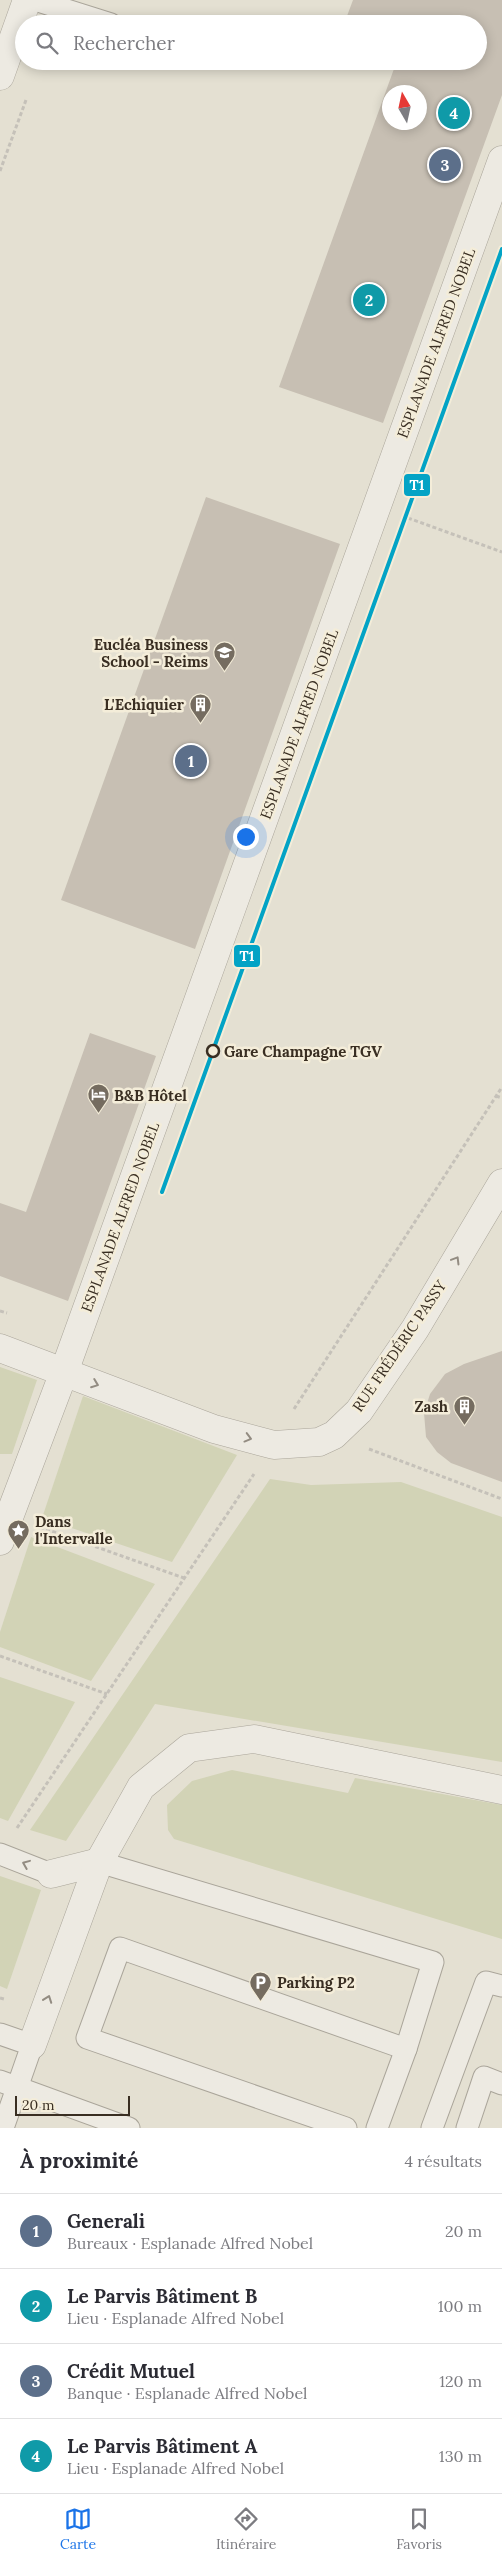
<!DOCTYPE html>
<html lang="fr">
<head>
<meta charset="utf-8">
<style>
	:root { --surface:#fff; --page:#f2f2f3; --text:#2b2b33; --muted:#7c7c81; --line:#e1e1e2; --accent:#1a73e8 }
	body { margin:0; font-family:Lora,serif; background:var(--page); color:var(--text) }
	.compass { position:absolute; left:382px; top:85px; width:45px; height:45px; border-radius:50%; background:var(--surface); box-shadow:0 2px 12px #0003; rotate:351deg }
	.scale { position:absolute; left:15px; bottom:12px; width:115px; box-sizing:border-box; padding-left:5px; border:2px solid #392e22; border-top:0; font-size:14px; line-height:18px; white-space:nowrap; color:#392e22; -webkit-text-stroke:4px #f4edd9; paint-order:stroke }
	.you { position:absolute; left:245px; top:836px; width:18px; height:18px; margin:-12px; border:4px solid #fff; border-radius:50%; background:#1a73e8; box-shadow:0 0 0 8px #1a73e833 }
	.badge { display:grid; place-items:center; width:32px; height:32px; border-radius:50%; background:var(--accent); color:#fff; font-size:16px; font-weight:700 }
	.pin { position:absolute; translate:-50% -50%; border:2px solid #fff; box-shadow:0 1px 5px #0006 }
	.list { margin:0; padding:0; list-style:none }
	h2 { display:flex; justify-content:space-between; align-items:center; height:65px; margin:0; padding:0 20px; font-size:21px }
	h2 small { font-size:16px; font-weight:400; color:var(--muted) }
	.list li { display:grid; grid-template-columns:32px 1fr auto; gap:15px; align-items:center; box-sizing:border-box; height:75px; padding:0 20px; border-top:1px solid var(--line) }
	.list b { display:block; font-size:19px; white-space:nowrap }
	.list p { margin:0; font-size:16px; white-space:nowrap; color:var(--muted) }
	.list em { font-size:16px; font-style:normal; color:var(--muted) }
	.icon { flex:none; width:28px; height:28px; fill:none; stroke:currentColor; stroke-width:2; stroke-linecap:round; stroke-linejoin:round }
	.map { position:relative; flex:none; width:502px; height:2128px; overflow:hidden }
	.search { position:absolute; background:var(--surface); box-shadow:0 2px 12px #0003; left:15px; right:15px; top:15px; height:55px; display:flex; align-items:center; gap:12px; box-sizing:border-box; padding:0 18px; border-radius:28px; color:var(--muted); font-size:19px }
	.sheet { height:365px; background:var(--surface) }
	nav { display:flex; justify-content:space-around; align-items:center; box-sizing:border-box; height:70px; border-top:1px solid var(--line); background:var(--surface); font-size:14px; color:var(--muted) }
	nav a { display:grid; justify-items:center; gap:2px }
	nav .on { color:var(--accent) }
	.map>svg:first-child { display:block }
</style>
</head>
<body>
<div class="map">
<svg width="502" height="2128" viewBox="0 0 502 2128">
	<rect width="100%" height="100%" fill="#e4e0d2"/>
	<g fill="#d2d3b6">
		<polygon points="0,1367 37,1380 12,1454 0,1454"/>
		<polygon points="83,1396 237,1455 172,1562 42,1518"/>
		<polygon points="270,1479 311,1485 401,1482 502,1517 502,1762 155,1704 66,1841 30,1830"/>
		<polygon points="31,1537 155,1584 91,1681 0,1647 0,1632"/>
		<polygon points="0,1677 75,1702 8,1821 0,1818"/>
		<polygon points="232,1770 348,1793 355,1778 502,1805 502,1939 174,1839 168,1830 167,1805 192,1781"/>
		<polygon points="0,1876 41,1890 7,1989 0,1986"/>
	</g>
	<g fill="#c7bfb3" fill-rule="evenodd">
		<path d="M353 0H502V95L383 423 279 387 395 66 381 61H478V24H344ZM390 92H420V122H390Z"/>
		<polygon points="206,497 340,544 195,949 61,900"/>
		<polygon points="90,1033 156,1056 68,1301 0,1276 0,1203 26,1212"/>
		<polygon points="502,1351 502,1482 451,1463 437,1452 426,1437 424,1413 430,1394 445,1374 464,1364"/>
	</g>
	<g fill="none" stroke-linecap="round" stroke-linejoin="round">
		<defs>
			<g id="lane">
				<polyline points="35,0 111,24"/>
				<polyline points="0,1854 51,1874"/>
				<polyline points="99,1862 433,1962 406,2049 377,2128"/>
				<polyline points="0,2034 32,2045 3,2128"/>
				<polyline points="0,2081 129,2128"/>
				<polyline points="346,2128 87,2038 120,1948 406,2049"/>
				<polyline points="432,2128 486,1982 502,1986"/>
				<polyline points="467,2128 484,2077 502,2084"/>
			</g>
			<g id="street">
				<polyline points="0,76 27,0"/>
				<polyline points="0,1348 214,1429 274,1445 319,1442 334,1435 359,1411 415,1329 502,1183"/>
				<polyline points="0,1541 64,1372 502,160"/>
				<polyline points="51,1874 99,1862"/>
				<polyline points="32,2045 99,1862 141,1787 189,1748 254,1739 502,1790"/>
			</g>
		</defs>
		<use href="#lane" stroke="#aaa59a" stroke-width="23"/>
		<use href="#street" stroke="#aaa59a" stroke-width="29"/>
		<g stroke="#c5c1b9" stroke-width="3" stroke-dasharray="4 2.5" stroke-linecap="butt">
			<polyline points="0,171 26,100"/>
			<polyline points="408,518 502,552"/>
			<polyline points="496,1096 502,1098"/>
			<polyline points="0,1311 7,1313"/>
			<polyline points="294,1409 502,1087"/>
			<polyline points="369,1449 502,1499"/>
			<polyline points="40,1527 184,1578"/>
			<polyline points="0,1656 107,1694"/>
			<polyline points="17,1828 254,1474"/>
			<polyline points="0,1998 4,1999"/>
		</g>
		<use href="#lane" stroke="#edeae2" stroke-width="21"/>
		<use href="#street" stroke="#edeae2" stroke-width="28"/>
		<defs>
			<polyline id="tram-1" points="162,1192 502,249"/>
		</defs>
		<use href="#tram-1" stroke="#f4edd9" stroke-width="8"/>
		<use href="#tram-1" stroke="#03a3c5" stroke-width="4"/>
	</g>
	<defs><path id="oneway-chevron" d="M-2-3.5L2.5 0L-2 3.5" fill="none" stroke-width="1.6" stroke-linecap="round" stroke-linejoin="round" transform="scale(1.25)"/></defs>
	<g stroke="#938c82">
		<use href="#oneway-chevron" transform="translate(456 1260) rotate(-59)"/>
		<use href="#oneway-chevron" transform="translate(95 1384) rotate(21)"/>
		<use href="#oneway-chevron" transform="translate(248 1438) rotate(15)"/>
		<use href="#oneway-chevron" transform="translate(26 1864) rotate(-158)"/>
		<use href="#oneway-chevron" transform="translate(48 1999) rotate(-70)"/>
	</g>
	<defs>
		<symbol id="university-pin" viewBox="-11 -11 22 30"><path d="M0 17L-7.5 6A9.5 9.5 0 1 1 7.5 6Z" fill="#756c60" stroke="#f4edd9"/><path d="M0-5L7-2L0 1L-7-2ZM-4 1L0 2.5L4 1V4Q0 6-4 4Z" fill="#fff"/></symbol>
		<symbol id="building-pin" viewBox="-11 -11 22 30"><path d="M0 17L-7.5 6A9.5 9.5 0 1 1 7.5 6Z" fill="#756c60" stroke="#f4edd9"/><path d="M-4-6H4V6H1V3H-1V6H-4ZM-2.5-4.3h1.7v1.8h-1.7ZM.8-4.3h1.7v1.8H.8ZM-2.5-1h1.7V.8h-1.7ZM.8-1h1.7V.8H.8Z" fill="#fff"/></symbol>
		<symbol id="hotel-pin" viewBox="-11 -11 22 30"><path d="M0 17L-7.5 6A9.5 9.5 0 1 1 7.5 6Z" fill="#756c60" stroke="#f4edd9"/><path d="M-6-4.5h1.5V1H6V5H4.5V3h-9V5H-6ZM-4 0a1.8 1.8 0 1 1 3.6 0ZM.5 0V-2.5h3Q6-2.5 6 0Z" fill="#fff"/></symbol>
		<symbol id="sight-pin" viewBox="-11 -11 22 30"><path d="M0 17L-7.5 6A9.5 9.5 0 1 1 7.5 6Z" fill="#756c60" stroke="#f4edd9"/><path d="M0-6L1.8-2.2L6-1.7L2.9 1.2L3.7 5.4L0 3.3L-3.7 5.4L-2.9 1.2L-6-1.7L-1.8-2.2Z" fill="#fff"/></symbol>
		<symbol id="parking-pin" viewBox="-11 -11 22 30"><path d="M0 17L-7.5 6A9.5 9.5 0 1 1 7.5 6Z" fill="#756c60" stroke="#f4edd9"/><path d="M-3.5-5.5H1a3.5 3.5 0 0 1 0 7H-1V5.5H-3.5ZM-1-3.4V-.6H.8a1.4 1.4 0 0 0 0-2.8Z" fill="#fff"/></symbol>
	</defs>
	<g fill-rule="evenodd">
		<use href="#university-pin" x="212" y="640" width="25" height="34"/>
		<use href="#building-pin" x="188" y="692" width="25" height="34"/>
		<use href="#hotel-pin" x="86" y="1082" width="25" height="34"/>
		<use href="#building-pin" x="452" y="1394" width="25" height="34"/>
		<use href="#sight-pin" x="6" y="1518" width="25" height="34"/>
		<use href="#parking-pin" x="248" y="1970" width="25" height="34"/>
	</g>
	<circle fill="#f4edd9" stroke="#392e22" stroke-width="2.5" cx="213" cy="1051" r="6"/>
	<g text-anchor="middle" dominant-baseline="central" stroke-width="5" stroke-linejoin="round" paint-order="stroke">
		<g font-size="15" fill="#392e22" stroke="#f4edd9">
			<text transform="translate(436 343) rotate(-70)">ESPLANADE ALFRED NOBEL</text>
			<text transform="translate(299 724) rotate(-70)">ESPLANADE ALFRED NOBEL</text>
			<text transform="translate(120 1217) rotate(-70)">ESPLANADE ALFRED NOBEL</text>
			<text transform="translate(399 1346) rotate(-56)">RUE FRÉDÉRIC PASSY</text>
		</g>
		<g font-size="15" font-weight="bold" fill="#392e22" stroke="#f4edd9" text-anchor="end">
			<text x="208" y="644">Eucléa Business<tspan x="208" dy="17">School - Reims</tspan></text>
			<text x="184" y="704">L'Echiquier</text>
			<text x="114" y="1095" text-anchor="start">B&amp;B Hôtel</text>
			<text x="448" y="1406">Zash</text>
			<text x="35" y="1521" text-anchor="start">Dans<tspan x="35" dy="17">l'Intervalle</tspan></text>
			<text x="277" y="1982" text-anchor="start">Parking P2</text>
		</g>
		<g font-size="15" font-weight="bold" fill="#392e22" stroke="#f4edd9" text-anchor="start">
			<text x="224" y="1051">Gare Champagne TGV</text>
		</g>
	</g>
	<g stroke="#f4edd9" stroke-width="2">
		<rect x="403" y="473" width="28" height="24" rx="5" fill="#03a3c5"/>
		<rect x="233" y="944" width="28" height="24" rx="5" fill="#03a3c5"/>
	</g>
	<g font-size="14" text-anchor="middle" font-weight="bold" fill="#fff">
		<text x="417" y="490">T1</text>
		<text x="247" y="961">T1</text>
	</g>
</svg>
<svg class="compass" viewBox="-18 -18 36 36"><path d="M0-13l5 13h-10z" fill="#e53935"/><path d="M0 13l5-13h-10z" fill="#7c7c81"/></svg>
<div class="scale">20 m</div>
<div class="you"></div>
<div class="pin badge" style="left:191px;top:761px;background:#5c6f8a">1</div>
<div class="pin badge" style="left:369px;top:300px;background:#0f9aa8">2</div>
<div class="pin badge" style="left:445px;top:165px;background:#5c6f8a">3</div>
<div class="pin badge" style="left:454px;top:113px;background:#0f9aa8">4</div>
<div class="search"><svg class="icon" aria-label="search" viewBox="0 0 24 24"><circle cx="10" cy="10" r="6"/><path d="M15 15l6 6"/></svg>Rechercher</div>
</div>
<section class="sheet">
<h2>À proximité<small>4 résultats</small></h2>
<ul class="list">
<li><span class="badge" style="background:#5c6f8a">1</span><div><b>Generali</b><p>Bureaux · Esplanade Alfred Nobel</p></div><em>20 m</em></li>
<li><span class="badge" style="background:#0f9aa8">2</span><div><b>Le Parvis Bâtiment B</b><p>Lieu · Esplanade Alfred Nobel</p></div><em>100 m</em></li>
<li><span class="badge" style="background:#5c6f8a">3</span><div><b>Crédit Mutuel</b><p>Banque · Esplanade Alfred Nobel</p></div><em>120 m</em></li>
<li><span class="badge" style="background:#0f9aa8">4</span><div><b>Le Parvis Bâtiment A</b><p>Lieu · Esplanade Alfred Nobel</p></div><em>130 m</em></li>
</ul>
</section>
<nav>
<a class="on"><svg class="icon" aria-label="map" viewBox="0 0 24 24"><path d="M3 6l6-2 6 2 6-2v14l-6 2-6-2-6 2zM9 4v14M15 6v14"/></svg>Carte</a>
<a><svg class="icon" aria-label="directions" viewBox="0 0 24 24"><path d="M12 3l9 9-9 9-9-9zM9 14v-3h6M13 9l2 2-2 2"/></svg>Itinéraire</a>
<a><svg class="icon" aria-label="saved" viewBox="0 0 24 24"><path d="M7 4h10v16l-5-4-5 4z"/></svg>Favoris</a>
</nav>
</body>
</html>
